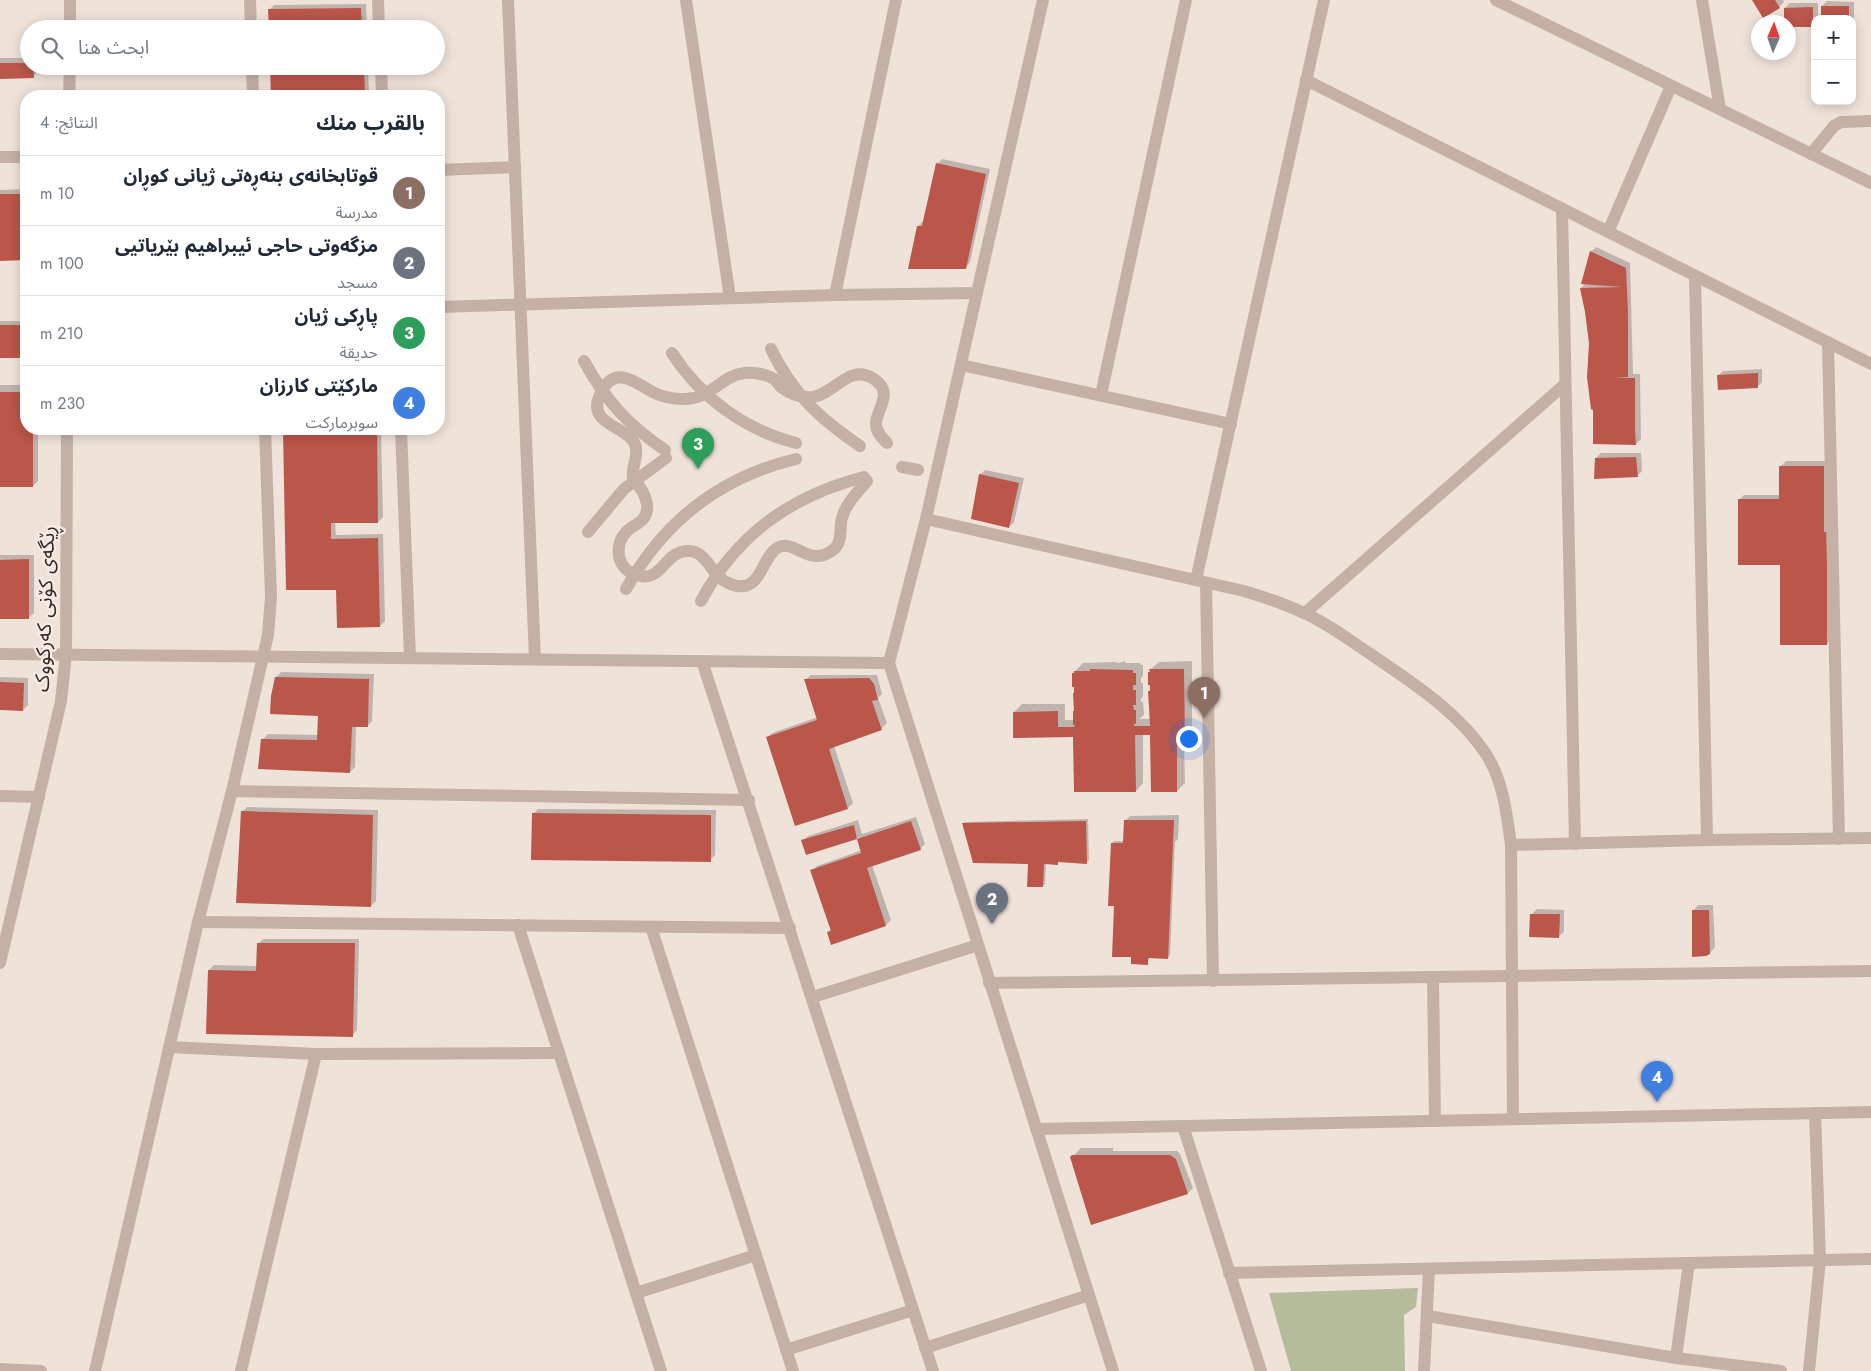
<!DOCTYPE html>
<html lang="ar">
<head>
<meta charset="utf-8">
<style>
	:root { --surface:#fff; --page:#f6f6f7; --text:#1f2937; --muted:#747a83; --line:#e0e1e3; --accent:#20504c }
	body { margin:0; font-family:Jost,"Noto Sans Arabic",sans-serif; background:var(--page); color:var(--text); direction:rtl }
	.controls { position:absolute; right:15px; top:15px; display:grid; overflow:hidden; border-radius:10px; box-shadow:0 2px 12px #0003 }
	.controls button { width:45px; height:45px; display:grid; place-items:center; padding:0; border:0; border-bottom:1px solid var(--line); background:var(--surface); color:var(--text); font:25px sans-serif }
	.compass { position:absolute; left:1751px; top:15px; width:45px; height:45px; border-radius:50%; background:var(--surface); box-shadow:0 2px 12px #0003; rotate:2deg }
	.you { position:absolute; left:1188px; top:738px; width:18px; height:18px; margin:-12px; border:4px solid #fff; border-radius:50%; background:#1a73e8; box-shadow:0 0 0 8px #1a73e833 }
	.badge { display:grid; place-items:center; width:32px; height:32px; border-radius:50%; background:var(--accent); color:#fff; font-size:16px; font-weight:700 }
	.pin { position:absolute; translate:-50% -41px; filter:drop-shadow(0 1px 2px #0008) }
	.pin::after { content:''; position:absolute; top:26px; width:18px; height:15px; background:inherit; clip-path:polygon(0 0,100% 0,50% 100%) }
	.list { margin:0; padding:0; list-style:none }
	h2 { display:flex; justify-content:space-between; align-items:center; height:65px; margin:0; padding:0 20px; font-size:21px }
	h2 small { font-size:16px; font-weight:400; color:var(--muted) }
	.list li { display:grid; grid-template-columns:32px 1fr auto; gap:15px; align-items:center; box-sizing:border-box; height:70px; padding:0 20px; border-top:1px solid var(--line) }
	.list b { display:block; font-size:19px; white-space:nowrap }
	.list p { margin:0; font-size:16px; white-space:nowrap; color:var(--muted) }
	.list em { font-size:16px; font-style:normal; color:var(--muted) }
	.icon { flex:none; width:28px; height:28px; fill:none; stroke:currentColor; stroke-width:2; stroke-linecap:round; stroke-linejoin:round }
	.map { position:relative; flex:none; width:1871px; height:1371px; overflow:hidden; direction:ltr }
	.search { position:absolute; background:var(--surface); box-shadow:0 2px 12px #0003; left:20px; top:20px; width:425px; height:55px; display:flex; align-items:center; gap:12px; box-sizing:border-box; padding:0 18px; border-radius:28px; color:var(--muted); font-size:19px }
	.panel { position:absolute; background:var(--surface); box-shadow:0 2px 12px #0003; left:20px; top:90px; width:425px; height:345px; border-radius:20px; direction:rtl }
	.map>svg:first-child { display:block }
</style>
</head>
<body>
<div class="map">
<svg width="1871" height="1371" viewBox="0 0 1871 1371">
	<rect width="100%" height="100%" fill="#efe2d9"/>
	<polygon fill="#b5bc9b" points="1418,1288 1416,1307 1404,1315 1405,1371 1291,1371 1269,1293"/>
	<g fill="#0003">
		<polygon points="1754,0 1783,0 1784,2 1779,7"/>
		<polygon points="1827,1 1854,2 1854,18 1852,20 1822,19 1822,6"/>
		<polygon points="1790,3 1818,3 1818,19 1815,19 1815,24 1813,26 1786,22 1785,8"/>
		<polygon points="366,4 367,29 270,29 269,10 274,5"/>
		<polygon points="0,58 29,58 29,66 38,66 38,72 33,77 0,77"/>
		<polygon points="271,66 368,66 369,96 272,96"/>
		<polygon points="942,159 990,169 970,262 965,268 918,226 923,221 937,164"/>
		<polygon points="26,189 26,259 0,259 0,190"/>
		<polygon points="1596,247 1630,263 1633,374 1640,374 1641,439 1636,444 1594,409 1590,343 1587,312 1581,288 1586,283 1591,252"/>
		<rect x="0" y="321" width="26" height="36"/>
		<polygon points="1762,369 1762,382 1757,387 1718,376 1723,371"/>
		<polygon points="0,385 26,385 26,429 38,429 38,481 33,486 0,486"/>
		<polygon points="284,429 381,429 383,517 378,522 335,522 336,535 383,534 385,621 380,626 338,589 287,589"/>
		<polygon points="1601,453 1641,453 1642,471 1637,476 1596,458"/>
		<polygon points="1786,461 1828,461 1832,639 1827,644 1781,564 1739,500 1744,495 1781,495 1781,466"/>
		<polygon points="985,470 1024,478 1014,522 1009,527 980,475"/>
		<polygon points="0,555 34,555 34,613 28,618 0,617"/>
		<polygon points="1125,661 1125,663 1140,663 1141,665 1143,665 1143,676 1141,678 1141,683 1143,683 1143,696 1141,699 1141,702 1143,702 1144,715 1139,719 1151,719 1149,673 1151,669 1159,662 1192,661 1192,735 1184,744 1185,783 1177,791 1151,734 1143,734 1143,783 1136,791 1074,736 1014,712 1022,704 1065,704 1065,720 1074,720 1075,671 1083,663 1114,662 1119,663"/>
		<polygon points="281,672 374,674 372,721 367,726 356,725 355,767 350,772 263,739 268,734 319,735 319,714 276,677"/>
		<polygon points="811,675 877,675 882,694 878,698 887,723 882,728 834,746 853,803 848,808 796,825 767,738 772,733 818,717 806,679"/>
		<polygon points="0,677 28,678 28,705 23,710 0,709"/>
		<polygon points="247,807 378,810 376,901 371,906 242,812"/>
		<polygon points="538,809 716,810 715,855 710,860 533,814"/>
		<polygon points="1179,815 1178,839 1175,842 1170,955 1168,958 1150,957 1147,964 1133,956 1115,905 1112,843 1114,841 1124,841 1125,821 1130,816"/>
		<polygon points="916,817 925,844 920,849 872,865 891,920 886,925 828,932 831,929 812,871 817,866 862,850 858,837 807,853 803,841 808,836 858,820 862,834"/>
		<polygon points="1088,819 1089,860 1087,862 1060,861 1057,863 1046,863 1045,884 1043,886 1029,863 963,824 965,822"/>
		<polygon points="1698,905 1713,905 1715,947 1710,953 1693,911"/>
		<polygon points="1537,909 1564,910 1564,932 1558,937 1532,914"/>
		<polygon points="263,939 359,939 357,1030 352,1035 209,970 214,965 258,966 258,944"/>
		<polygon points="1081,1148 1113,1148 1113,1151 1177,1151 1180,1154 1193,1188 1188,1193 1071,1158"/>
	</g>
	<g fill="#bb564a">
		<polygon points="1752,0 1775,0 1780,8 1763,18"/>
		<rect x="1821" y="6" width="28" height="13"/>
		<polygon points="1813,7 1813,27 1788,27 1788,22 1784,22 1784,8"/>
		<polygon points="361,8 362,29 269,29 268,9"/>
		<polygon points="0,63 29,63 29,66 33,66 34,78 0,79"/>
		<polygon points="270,66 364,66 365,96 271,96"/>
		<polygon points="936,163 986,174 966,269 908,269 917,226 922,226"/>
		<polygon points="0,194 26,194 26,260 0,261"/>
		<polygon points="1590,251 1626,268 1628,312 1628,377 1614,378 1635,378 1635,429 1636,445 1593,444 1593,410 1591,409 1587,377 1589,343 1585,312 1580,288 1623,287 1581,284"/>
		<rect x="0" y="325" width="26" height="33"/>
		<polygon points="1758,373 1758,388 1718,390 1717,375"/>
		<polygon points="0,392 26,392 26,429 33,429 33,487 0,487"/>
		<polygon points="283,429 377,429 378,523 331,523 331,539 378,538 380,627 337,628 336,590 286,590"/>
		<polygon points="1636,457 1638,477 1594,479 1595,458"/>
		<polygon points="1779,466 1824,466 1824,532 1827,532 1827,645 1780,645 1780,565 1738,565 1738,499 1779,499"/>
		<polygon points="979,474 1019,483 1009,528 971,519"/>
		<polygon points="29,559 29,619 0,619 0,560"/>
		<polygon points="1090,669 1133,670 1133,673 1136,673 1136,685 1133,685 1133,690 1136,690 1136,705 1133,705 1134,710 1136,710 1136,724 1134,724 1134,726 1150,726 1148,691 1150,691 1150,685 1148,685 1148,672 1150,672 1149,669 1184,669 1185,744 1177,744 1177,792 1151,792 1150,735 1135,735 1136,792 1074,792 1073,737 1013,738 1013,712 1058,711 1058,727 1074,727 1075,725 1073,725 1073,711 1074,711 1073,693 1074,693 1074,687 1072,687 1072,673 1074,673 1074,671 1090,671"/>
		<polygon points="275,677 369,679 368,727 352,727 350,773 258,769 261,739 317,740 318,716 270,714 271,696"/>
		<polygon points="869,678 874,684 878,700 872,701 882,730 829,749 848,809 795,826 766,737 817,720 804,679"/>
		<polygon points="0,682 24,683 23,711 0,710"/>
		<polygon points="241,811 373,815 371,907 236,903"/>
		<polygon points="532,813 711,815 711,862 531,860"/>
		<polygon points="1124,820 1174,820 1168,959 1148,958 1148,965 1131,964 1131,957 1112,957 1114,906 1108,906 1111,843 1123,843"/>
		<polygon points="911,821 921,850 867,868 886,926 831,945 827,932 831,931 810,870 861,853 857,839"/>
		<polygon points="1086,821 1087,864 1058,862 1058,865 1044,864 1043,887 1027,887 1028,864 973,863 962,823"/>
		<polygon points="854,825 857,839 806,855 801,840"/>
		<polygon points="1692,910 1709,910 1710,954 1706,956 1692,957"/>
		<polygon points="1530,914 1560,914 1559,938 1529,937"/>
		<polygon points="257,943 355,943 353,1037 206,1034 208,970 256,971"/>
		<polygon points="1072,1155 1170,1155 1176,1159 1188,1194 1091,1225 1070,1157"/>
	</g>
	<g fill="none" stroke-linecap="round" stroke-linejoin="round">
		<g stroke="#c5b0a6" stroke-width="12">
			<path d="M771 349C793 394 819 418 860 446"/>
			<path d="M672 353C701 398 745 430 796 443"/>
			<path d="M584 361C606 401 627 424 665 450"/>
			<polyline points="902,467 918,470"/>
			<path d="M867 481C858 492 846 503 842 518 839 528 843 538 836 547 833 551 828 553 824 555 805 561 792 539 777 548 760 559 761 598 728 583 709 575 707 545 681 552 663 557 660 583 636 575 631 573 627 571 624 567 616 557 617 542 626 532 631 527 639 524 644 518 647 513 648 506 646 500 644 491 638 485 633 478 631 468 638 458 636 448 633 425 581 427 602 391 617 362 640 387 657 394 669 399 681 400 694 398 714 393 725 375 744 373 753 372 766 374 774 379 777 381 779 385 781 387 790 394 802 398 813 397 836 393 849 363 874 379 895 393 876 409 876 424 876 432 882 438 887 443"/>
			<polyline points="588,532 624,489 666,458"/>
			<path d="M626 589C664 521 720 477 796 459"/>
			<path d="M701 601C737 534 791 496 864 477"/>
		</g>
		<g stroke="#c5b0a6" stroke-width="12">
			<polyline points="250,0 251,29"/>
			<polyline points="378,0 379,29"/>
			<polyline points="508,0 535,659"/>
			<polyline points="686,0 730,298"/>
			<polyline points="1043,0 926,519 889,663 1113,1371"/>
			<polyline points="1496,0 1871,183"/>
			<polyline points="1702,0 1720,109"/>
			<polyline points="252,66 253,96"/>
			<polyline points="381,66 382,96"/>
			<polyline points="1306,80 1871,364"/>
			<polyline points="1811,154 1834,126 1841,122 1871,121"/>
			<polyline points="0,157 26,157"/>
			<polyline points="439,170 515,167"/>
			<polyline points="1562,209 1575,844"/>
			<polyline points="1608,232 1671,86"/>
			<polyline points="1695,276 1707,840"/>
			<polyline points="835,295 896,0"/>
			<polyline points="439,307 835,295 977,293"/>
			<polyline points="1828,342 1839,839"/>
			<polyline points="961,365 1231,424"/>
			<polyline points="1101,395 1186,0"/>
			<polyline points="401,429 410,658"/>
			<path d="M926 519 1244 591C1264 597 1285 604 1304 613 1327 623 1348 639 1369 653 1411 682 1458 711 1486 754 1503 780 1507 815 1511 845L1513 1119"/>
			<polyline points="1196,580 1324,0"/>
			<polyline points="1206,583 1213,981"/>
			<polyline points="1305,613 1564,385"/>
			<polyline points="0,654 889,663"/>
			<polyline points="702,661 933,1371"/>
			<polyline points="232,791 749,800"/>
			<polyline points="0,796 39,797"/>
			<polyline points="1511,845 1707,840 1871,838"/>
			<polyline points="198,922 790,928"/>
			<polyline points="518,925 661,1371"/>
			<polyline points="651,927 793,1371"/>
			<polyline points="1433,978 1435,1121"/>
			<polyline points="989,983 1871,971"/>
			<polyline points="813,997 978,945"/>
			<polyline points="169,1047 316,1054 559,1053"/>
			<polyline points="1183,1126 1261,1371"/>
			<polyline points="1036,1129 1871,1112"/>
			<polyline points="1229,1273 1871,1259"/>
			<polyline points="636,1293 756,1255"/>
			<polyline points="1428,1316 1676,1358 1781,1371"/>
			<polyline points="925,1348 1089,1295"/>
			<polyline points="786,1350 913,1310"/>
			<polyline points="1676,1358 1689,1263"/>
			<polyline points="0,1369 41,1371"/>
			<polyline points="95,1371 198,922 232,791 268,635 271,597 265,429"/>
			<polyline points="241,1371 316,1054"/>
			<polyline points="1424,1371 1429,1269"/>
			<polyline points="1809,1371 1820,1260 1815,1113"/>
		</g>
		<g stroke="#c5b0a6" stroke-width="12">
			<polyline points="70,29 70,0"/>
			<polyline points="69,96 70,66"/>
			<polyline points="0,963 61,701 66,654 67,429"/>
		</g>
	</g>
	<g text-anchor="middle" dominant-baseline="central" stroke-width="4.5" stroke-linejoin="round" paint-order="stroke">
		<g font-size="20" fill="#322926" stroke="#f7ece5">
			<text transform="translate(45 609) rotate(-88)">ڕێگەی کۆنی کەرکووک</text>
		</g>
	</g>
</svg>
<div class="controls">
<button>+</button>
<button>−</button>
</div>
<svg class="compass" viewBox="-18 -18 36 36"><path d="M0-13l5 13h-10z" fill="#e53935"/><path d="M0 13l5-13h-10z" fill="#747a83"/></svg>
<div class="you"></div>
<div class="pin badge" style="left:1204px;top:718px;background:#8d6e63">1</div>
<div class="pin badge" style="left:992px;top:924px;background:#6b7280">2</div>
<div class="pin badge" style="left:698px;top:469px;background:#2e9e5b">3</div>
<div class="pin badge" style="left:1657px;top:1102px;background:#3f7fe0">4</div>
<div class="search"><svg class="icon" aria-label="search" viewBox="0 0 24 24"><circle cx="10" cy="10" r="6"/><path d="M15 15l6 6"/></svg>ابحث هنا</div>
<section class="panel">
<h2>بالقرب منك<small>النتائج: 4</small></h2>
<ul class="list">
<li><span class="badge" style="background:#8d6e63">1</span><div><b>قوتابخانەی بنەڕەتی ژیانی کوڕان</b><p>مدرسة</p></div><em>10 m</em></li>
<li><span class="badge" style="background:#6b7280">2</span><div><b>مزگەوتی حاجی ئیبراهیم بێریاتیی</b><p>مسجد</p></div><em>100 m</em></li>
<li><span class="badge" style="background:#2e9e5b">3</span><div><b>پاڕکی ژیان</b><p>حديقة</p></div><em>210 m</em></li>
<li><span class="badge" style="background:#3f7fe0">4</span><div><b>مارکێتی کارزان</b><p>سوبرماركت</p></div><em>230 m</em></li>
</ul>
</section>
</div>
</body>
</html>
